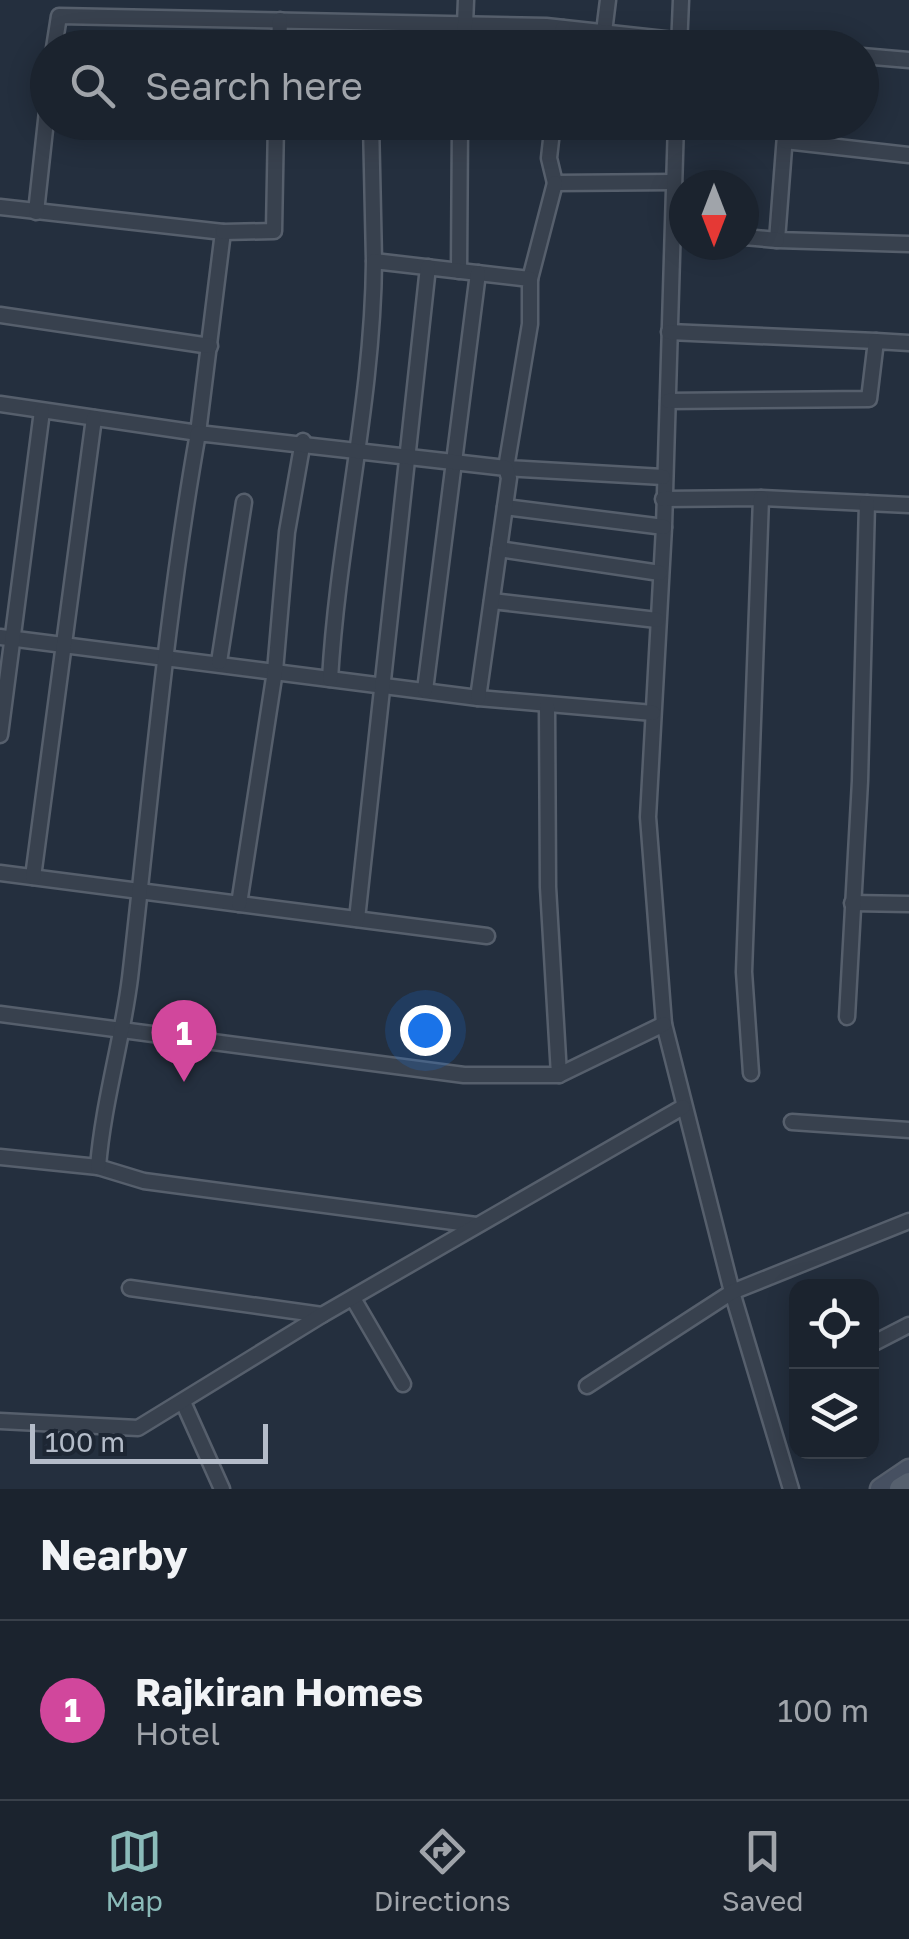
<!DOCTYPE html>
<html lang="en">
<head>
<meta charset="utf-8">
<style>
	:root { --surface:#1b232e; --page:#282f3a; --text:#f1f3f6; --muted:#a0a4aa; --line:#39404a; --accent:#8bbbb9 }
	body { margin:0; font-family:"Golos Text",sans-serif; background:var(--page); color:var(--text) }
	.controls { position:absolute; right:30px; bottom:30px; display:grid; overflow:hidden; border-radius:20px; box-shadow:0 5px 25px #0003 }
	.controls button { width:90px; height:90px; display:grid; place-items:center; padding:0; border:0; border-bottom:2px solid var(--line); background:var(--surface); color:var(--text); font:50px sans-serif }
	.compass { position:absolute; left:669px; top:170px; width:90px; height:90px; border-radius:50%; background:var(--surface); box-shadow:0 5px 25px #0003; rotate:180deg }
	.scale { position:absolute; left:30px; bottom:25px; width:238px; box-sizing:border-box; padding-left:10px; border:5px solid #b4bcc9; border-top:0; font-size:28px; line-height:35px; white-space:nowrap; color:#b4bcc9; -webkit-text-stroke:8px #1d2633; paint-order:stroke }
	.you { position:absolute; left:425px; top:1030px; width:35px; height:35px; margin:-25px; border:8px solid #fff; border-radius:50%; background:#1a73e8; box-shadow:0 0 0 15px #1a73e833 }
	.badge { display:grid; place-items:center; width:65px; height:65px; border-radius:50%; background:var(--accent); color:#fff; font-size:32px; font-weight:700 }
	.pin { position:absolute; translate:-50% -82px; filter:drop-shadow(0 2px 5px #0008) }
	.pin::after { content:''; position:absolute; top:52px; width:35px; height:30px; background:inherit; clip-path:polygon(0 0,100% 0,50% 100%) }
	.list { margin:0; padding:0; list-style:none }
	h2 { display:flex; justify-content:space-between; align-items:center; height:130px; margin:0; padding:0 40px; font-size:42px }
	h2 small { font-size:32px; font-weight:400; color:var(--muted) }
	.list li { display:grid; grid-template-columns:65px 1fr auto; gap:30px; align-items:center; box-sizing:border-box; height:180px; padding:0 40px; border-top:2px solid var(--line) }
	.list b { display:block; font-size:38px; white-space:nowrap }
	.list p { margin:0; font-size:32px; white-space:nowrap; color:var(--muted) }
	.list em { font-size:32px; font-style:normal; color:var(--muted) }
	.icon { flex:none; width:55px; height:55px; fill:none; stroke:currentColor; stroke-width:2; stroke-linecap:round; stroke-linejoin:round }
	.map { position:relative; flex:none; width:909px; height:1489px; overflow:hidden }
	.search { position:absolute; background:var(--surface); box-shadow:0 5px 25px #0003; left:30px; right:30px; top:30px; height:110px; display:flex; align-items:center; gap:25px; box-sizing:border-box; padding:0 35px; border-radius:55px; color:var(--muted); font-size:38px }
	.sheet { height:310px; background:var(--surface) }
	nav { display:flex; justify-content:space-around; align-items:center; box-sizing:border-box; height:140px; border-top:2px solid var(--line); background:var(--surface); font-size:28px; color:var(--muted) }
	nav a { display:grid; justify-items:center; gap:5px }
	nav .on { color:var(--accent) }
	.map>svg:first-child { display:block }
</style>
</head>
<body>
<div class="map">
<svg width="909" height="1489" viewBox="0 0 909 1489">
	<rect width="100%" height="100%" fill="#242f3e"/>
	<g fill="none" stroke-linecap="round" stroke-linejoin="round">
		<defs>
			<g id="street">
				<polyline points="604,32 608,0"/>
				<polyline points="54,48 59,16 546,26 747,48"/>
				<polyline points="279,48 280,20"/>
				<polyline points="464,48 466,0"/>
				<polyline points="561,48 563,28"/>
				<polyline points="679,48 681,0"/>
				<polyline points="862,56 909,60"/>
				<polyline points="371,122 374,261"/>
				<polyline points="436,122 460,122"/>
				<polyline points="553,122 549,158 555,183 674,182"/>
				<polyline points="676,122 664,527 648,817 664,1024 732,1292 791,1489"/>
				<polyline points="786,122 777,240 909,244"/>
				<polyline points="785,141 909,155"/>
				<polyline points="0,207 223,232 198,433 0,404"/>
				<polyline points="36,212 48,102"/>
				<polyline points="223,232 274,231 276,122"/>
				<polyline points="744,237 777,240"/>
				<polyline points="459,271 460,123"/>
				<polyline points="530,279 555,183"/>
				<polyline points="0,315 210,346"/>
				<polyline points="669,332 876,341"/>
				<polyline points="668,401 869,399 876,341 909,343"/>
				<polyline points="663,499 761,498 909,505"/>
				<polyline points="505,507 664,527"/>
				<polyline points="499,549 660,573"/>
				<polyline points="492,601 657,620"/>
				<polyline points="0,637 478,698 653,713"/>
				<polyline points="219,662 244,502"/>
				<path d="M330 679C338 538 373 402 374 261L530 279V324L506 468 663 477"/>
				<polyline points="425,690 478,273"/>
				<polyline points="547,706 548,887 559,1075"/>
				<polyline points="0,735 42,411"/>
				<polyline points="0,873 487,936"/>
				<polyline points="33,877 94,418"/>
				<polyline points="852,903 909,904"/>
				<polyline points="239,904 275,671 287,532 303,441"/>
				<polyline points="357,919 428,267"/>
				<polyline points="0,1014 464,1075 559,1075 664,1024"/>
				<polyline points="847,1017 860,781 867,503"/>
				<polyline points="751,1073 744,972 761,498"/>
				<polyline points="792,1122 909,1130"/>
				<polyline points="0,1157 98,1167 144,1181 476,1225"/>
				<path d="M98 1167C103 1103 122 1042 130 978 151 796 166 613 198 433L506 468 509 478 478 698"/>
				<polyline points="130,1288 322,1315"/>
				<polyline points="354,1300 403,1384"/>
				<polyline points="872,1344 909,1325"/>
				<polyline points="587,1386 732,1292 909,1221"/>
				<polyline points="183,1402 222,1489"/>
				<polyline points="0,1421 138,1428 322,1315 683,1107"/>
			</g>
			<polyline id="secondary" points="881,1489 909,1470"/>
			<polyline id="primary" points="901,1489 909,1484"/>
		</defs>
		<use href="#street" stroke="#565f6c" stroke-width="19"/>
		<use href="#secondary" stroke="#565f6c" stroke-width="25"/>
		<use href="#primary" stroke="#414a57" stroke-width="28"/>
		<use href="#street" stroke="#38414e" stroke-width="14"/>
		<use href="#secondary" stroke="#465061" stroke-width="20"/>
		<use href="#primary" stroke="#56606e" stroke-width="22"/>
	</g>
</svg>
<div class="controls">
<button><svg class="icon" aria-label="locate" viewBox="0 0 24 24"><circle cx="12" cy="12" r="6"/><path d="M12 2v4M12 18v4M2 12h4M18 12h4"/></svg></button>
<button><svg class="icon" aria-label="layers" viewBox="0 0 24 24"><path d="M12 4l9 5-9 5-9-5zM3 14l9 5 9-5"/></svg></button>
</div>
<svg class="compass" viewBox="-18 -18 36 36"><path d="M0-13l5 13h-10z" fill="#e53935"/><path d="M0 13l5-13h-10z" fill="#a0a4aa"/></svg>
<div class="scale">100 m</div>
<div class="you"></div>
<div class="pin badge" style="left:184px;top:1082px;background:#d1479c">1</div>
<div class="search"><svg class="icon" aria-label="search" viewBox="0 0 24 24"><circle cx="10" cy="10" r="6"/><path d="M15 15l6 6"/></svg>Search here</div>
</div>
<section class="sheet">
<h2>Nearby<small></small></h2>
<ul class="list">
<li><span class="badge" style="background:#d1479c">1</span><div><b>Rajkiran Homes</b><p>Hotel</p></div><em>100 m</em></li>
</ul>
</section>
<nav>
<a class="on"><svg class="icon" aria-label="map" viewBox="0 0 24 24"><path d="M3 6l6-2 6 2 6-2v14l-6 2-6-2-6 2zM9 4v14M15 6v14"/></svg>Map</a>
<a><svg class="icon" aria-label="directions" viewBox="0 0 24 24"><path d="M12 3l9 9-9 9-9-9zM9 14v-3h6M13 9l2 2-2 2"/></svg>Directions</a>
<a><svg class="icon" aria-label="saved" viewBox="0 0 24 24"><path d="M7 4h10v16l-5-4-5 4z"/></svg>Saved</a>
</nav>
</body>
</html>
